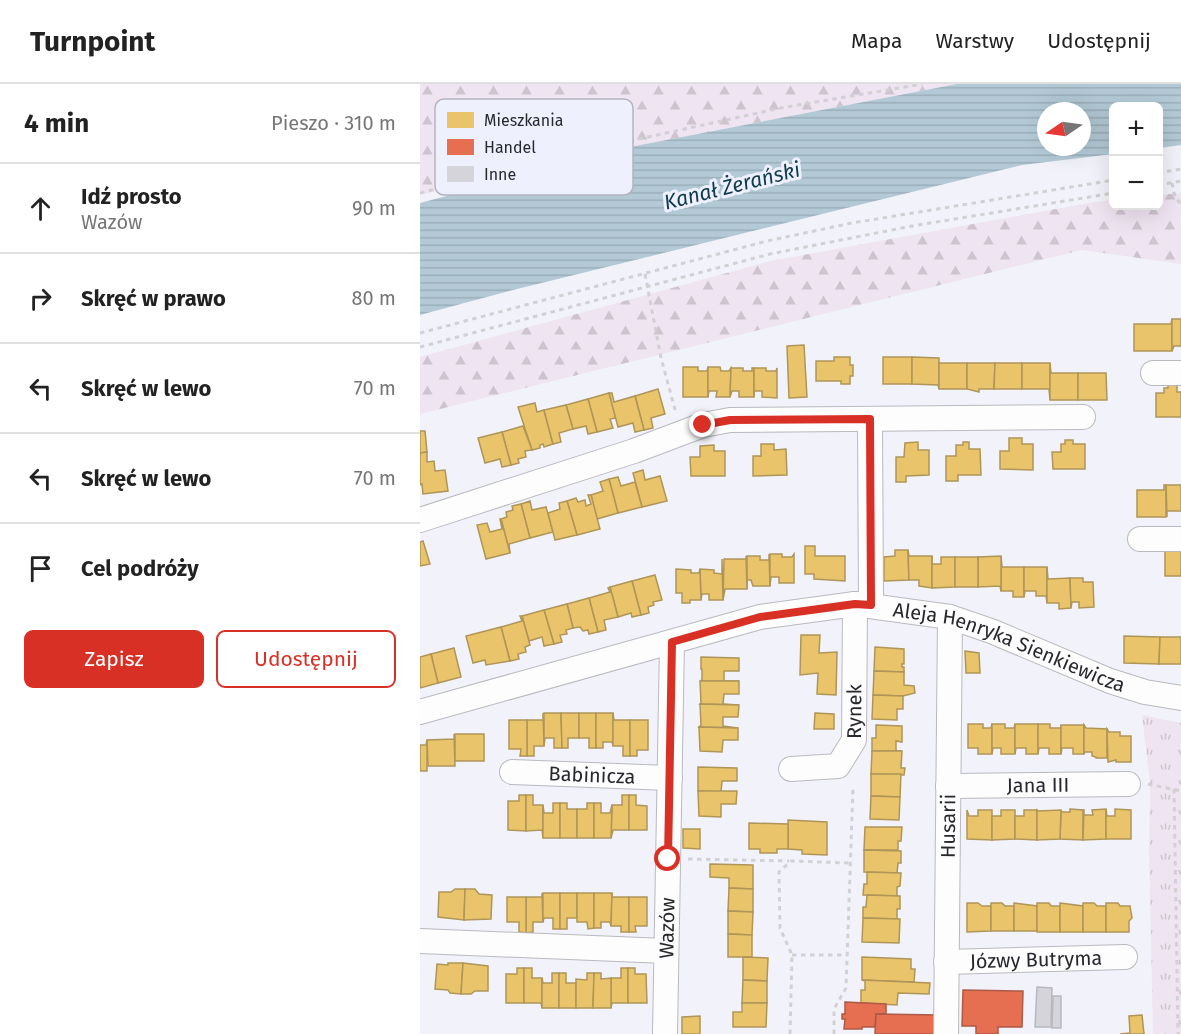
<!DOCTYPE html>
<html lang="pl">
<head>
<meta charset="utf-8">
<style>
	:root { --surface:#fff; --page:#f6f6f6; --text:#222; --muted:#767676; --line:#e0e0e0; --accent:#d93025 }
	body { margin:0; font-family:"Fira Sans",sans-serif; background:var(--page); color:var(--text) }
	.controls { position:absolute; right:18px; top:18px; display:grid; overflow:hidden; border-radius:9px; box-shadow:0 6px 24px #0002 }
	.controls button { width:54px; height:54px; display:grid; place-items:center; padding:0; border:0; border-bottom:2px solid var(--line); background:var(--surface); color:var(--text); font:30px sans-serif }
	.compass { position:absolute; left:617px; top:18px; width:54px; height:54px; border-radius:50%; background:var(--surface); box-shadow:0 6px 24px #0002; rotate:257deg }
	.stop { position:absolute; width:18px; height:18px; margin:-14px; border:4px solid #d93025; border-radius:50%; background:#fff }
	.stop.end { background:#d93025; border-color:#fff; box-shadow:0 2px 6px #0008 }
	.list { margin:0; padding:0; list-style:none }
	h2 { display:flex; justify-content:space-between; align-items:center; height:78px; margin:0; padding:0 24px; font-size:26px }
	h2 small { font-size:20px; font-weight:400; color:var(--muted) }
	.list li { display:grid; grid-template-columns:39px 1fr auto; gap:18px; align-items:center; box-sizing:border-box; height:90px; padding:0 24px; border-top:2px solid var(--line) }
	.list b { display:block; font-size:22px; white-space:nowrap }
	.list p { margin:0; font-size:20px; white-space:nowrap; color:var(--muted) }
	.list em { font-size:20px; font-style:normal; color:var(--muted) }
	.actions { display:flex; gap:12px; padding:18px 24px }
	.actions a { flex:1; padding:14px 0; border:2px solid var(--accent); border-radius:9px; text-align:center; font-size:21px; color:var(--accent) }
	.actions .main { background:var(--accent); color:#fff }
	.icon { flex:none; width:33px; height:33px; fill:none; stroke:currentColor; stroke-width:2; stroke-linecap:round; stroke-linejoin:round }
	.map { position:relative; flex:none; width:761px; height:950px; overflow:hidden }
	header { display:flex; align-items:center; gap:36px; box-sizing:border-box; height:84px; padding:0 30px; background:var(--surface); border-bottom:2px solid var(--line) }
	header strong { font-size:28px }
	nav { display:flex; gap:33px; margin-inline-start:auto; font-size:21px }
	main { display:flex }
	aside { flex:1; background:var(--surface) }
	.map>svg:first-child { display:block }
</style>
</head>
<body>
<header>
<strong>Turnpoint</strong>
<nav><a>Mapa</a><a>Warstwy</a><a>Udostępnij</a></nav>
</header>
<main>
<aside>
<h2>4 min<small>Pieszo · 310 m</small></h2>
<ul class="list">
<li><svg class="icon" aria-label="ahead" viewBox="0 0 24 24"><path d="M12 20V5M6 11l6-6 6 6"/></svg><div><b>Idź prosto</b><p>Wazów</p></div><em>90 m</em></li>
<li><svg class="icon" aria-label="right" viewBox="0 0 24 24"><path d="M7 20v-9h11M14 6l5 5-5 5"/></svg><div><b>Skręć w prawo</b></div><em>80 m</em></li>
<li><svg class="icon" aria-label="left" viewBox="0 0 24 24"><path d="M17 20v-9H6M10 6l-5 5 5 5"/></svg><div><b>Skręć w lewo</b></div><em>70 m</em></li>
<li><svg class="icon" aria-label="left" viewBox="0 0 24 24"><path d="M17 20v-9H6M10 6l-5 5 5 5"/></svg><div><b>Skręć w lewo</b></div><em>70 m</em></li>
<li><svg class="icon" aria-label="arrive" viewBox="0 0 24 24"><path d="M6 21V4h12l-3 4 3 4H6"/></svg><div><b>Cel podróży</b></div></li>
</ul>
<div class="actions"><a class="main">Zapisz</a><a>Udostępnij</a></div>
</aside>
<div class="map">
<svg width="761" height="950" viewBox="0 0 761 950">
	<defs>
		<pattern id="forest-firs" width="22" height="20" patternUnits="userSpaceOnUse" patternTransform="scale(1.5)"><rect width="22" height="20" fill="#efe4f1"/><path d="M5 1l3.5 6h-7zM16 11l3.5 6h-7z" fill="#cdc4cf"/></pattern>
		<pattern id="park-tufts" width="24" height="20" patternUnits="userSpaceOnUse" patternTransform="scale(1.5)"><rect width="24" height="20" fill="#efe4f1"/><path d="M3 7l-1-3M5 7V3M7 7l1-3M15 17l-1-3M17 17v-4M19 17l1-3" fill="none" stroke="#cdc4cf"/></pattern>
		<pattern id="water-rules" width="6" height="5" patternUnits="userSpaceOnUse" patternTransform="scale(1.5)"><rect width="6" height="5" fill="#b3cad6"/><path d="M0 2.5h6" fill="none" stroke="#9aaeb8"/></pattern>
	</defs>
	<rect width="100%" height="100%" fill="#f2f3fa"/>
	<g fill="url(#forest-firs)">
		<polygon points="0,0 537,0 215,62 0,111"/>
		<polygon points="761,109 761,180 662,166 0,330 0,273 350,177 674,118 693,116 694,122 738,122 739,111"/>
	</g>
	<polygon fill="url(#park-tufts)" points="722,631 761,639 761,950 733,950 729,767 730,700"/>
	<path fill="url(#water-rules)" fill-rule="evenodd" d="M537 0H761V61L739 64 738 22H694L693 70 602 81 93 206 0 231V119L215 62ZM626 27H662V63H626Z"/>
	<g fill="#e9c46a" stroke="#af9558" stroke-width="1.5">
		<polygon points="752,235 752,267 714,267 714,240 751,240"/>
		<polygon points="752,235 761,235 761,262 754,262 752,267"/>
		<polygon points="384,261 387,313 369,314 367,262"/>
		<polygon points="414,273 430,273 430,281 433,281 433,292 430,292 430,300 421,300 421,297 396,297 396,277 414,277"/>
		<rect x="463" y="273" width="29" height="27"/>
		<polygon points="492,273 519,274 519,305 518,301 492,300"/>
		<rect x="519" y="279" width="28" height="26"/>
		<polygon points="547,279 575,279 574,305 559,305 559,308 547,305"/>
		<polygon points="575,279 602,279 602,305 574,305"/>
		<polygon points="602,279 630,279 630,316 629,305 602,305"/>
		<polygon points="630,279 631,289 658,289 658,316 630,316"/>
		<polygon points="263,283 278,283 278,287 287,287 288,283 288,313 263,313"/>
		<polygon points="288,283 300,283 301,287 309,287 311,284 310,313 296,313 297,307 289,307 288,313"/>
		<polygon points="311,284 323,284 323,287 332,287 332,284 334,284 334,313 319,313 319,307 312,307 310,313"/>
		<polygon points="334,284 346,284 346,287 356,287 357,284 357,314 342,313 342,307 334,307 334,313"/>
		<polygon points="658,289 686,289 687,316 658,316"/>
		<polygon points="748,301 757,301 757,308 761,308 761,333 736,333 736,309 744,309 744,304 748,304"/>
		<polygon points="238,305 245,330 231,334 233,344 224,346 215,312"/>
		<polygon points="189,309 196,334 190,335 193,344 177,348 168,315"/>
		<polygon points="189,309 192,309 194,318 215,312 224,346 215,348 213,339 198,343"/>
		<polygon points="168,315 177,348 168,350 166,342 153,345 146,321"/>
		<polygon points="115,319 117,328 124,326 133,360 124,363 123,360 120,361 120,364 112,366 98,323"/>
		<polygon points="146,321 153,345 139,349 141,358 133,360 124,326"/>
		<polygon points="103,342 112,366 105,367 106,373 98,375 99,379 91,381 82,348"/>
		<polygon points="0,347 5,347 7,368 0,369"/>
		<polygon points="82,348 91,381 82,383 80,375 65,379 58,354"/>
		<polygon points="589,354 602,354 602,360 613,360 613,386 580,385 580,367 589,367"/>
		<polygon points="645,356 653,356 653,360 665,360 665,385 633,385 632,368 641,368 641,360 645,360"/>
		<polygon points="498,358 498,366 509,366 509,391 486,392 486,398 476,398 476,373 484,373 485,359"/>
		<polygon points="543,358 549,358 549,365 560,365 561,391 538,391 538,397 526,397 526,372 536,372 536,361 543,361"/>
		<polygon points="341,360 354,360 354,366 366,365 367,391 333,392 333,372 341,372"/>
		<polygon points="294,361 294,367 305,367 305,392 271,392 270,373 280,373 280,362"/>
		<polygon points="7,368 7,378 14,377 15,387 25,386 28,407 3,410 2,400 0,401 0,369"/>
		<polygon points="223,386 225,396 240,392 247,417 222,423 213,389"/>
		<polygon points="198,393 201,402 215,398 222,423 198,429 189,395"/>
		<polygon points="189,395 198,429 177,435 171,411 183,407 180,398"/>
		<polygon points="744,401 746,401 746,433 717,433 717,406 744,406"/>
		<polygon points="746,401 761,401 761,427 747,427 747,433"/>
		<polygon points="168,411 171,411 180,445 157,451 147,417 156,414 158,418 165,416 166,422 171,420"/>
		<polygon points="110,417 112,426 126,423 133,448 110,454 101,420"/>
		<polygon points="147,417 157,451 135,456 128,429 140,425 139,419"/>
		<polygon points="101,420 110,454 89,460 90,469 81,435 87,433 86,428 93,426 92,422"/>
		<polygon points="80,435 81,435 90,469 66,475 57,441 67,439 70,448 82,445"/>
		<polygon points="3,457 10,480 0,482 0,458"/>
		<polygon points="385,462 395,462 395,472 425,472 425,497 394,495 394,490 385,490"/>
		<polygon points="475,466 488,466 489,496 464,497 464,473 475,472"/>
		<polygon points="488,466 489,472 512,472 512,504 499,502 499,496 489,496"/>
		<rect x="745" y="467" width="16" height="25"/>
		<polygon points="349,470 350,502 333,502 331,496 327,496 327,505 327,472 340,472 340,476 349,476"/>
		<polygon points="350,470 362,470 362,473 372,473 374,470 374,499 359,499 359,493 351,493 350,502"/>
		<polygon points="326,472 327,505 305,505 303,516 304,475 326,475"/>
		<polygon points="512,472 512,480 521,480 521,473 535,473 535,503 512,504"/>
		<polygon points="581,472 582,483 604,483 604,513 593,513 593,507 581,507"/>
		<polygon points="581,472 581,507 580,502 558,503 558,473"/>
		<rect x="535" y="473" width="23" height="30"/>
		<polygon points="302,475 303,516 289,516 289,510 282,510 281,516 280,485 294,486 294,489 302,490"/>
		<polygon points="604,483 627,483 627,519 626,512 616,512 616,507 605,507 604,513"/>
		<polygon points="627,483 628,495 650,494 651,524 639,525 639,519 627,519"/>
		<polygon points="256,485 271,486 271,489 279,489 280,485 281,516 270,516 270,519 262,519 262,509 256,509"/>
		<polygon points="235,491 242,516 233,518 234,521 228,523 229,529 221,531 212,497"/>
		<polygon points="650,494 663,494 663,498 673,498 674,523 659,524 659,518 652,518 651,524"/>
		<polygon points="212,497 221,531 212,533 211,529 198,533 190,503"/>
		<polygon points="190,503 198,533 184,536 186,546 178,548 169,514 190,508 188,504"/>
		<polygon points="169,514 178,548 169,550 168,546 163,547 160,543 153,544 147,520"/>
		<polygon points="147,520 153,544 146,546 147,550 140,551 142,558 134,560 124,526"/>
		<polygon points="124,526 134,560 124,562 122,553 109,557 102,532"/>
		<polygon points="100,532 102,532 110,561 105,563 106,568 98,570 99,575 90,577 81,543 102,537"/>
		<polygon points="81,543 90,577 66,581 65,576 53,579 46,552"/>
		<polygon points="381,551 400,551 399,569 417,568 416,611 397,610 398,589 380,591"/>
		<polygon points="704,552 740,553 739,580 704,579"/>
		<polygon points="740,553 761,553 761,580 739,580"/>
		<polygon points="455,563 484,565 484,580 482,580 482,583 484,583 484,588 454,587"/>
		<polygon points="34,564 41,593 18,599 11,570"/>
		<polygon points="545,567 559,569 560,589 546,589"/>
		<polygon points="11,570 18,599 0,604 0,573"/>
		<polygon points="281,573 319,574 319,587 304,587 304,597 319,597 280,597 282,596 282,585 281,585"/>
		<polygon points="454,587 484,588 484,601 494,602 495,609 483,612 453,611"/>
		<polygon points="280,597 319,597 319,610 304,610 303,620 319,621 280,620 281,619"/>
		<polygon points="453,611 483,612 483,625 477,625 477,636 452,635"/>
		<polygon points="280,620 319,621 318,633 303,633 303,642 318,644 279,643 281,641"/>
		<polygon points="123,629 124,662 114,662 114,672 107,672 107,636 123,636"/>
		<polygon points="124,629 141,629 142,664 134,664 134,654 125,654 124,662"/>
		<polygon points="141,629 159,629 159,654 148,654 148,664 142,664"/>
		<polygon points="159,629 176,629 176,664 169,664 169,654 159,654"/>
		<polygon points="176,629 193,629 193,662 192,658 183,658 183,664 176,664"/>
		<polygon points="193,629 194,636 210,636 210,672 203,672 203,662 193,662"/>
		<polygon points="395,629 414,630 414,645 394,645"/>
		<polygon points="89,636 107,636 107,672 100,672 101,665 89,665"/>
		<polygon points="210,636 228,636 228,666 217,666 217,672 210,672"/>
		<polygon points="548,640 563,640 563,644 571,644 572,640 572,670 558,670 558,664 548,664"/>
		<polygon points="572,640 585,640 585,644 594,644 595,640 595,670 581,670 581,664 573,664 572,670"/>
		<polygon points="595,640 618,640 618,670 606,670 606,664 596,664 595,670"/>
		<polygon points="618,640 630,640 630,644 641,644 641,641 641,670 629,670 629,664 619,664 618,670"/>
		<polygon points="456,641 482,642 482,658 476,657 476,667 482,667 452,667 452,654 456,654"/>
		<polygon points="641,641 664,641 664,670 653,670 653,664 642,664 641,670"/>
		<polygon points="664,641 666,644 687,645 687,674 676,674 676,673 672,672 672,668 665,668 664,670"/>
		<polygon points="279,643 318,644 318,656 303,656 302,668 280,667"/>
		<polygon points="687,645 689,648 700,648 700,652 711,652 711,678 696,678 696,676 688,678"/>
		<polygon points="34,650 35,682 8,682 7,656 34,655"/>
		<rect x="35" y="650" width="29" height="27"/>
		<polygon points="7,656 7,687 0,687 0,661 6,661"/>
		<polygon points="452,667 482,667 481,684 485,684 484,691 451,690"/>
		<polygon points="278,683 317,684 317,697 302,697 301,708 278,707"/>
		<polygon points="451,690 481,690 480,713 451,712"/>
		<polygon points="278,707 317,707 316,720 301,720 301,733 279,732"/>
		<polygon points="99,711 106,711 106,747 88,746 88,717 99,717"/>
		<polygon points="106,711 113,711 113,721 123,721 123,754 122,746 106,747"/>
		<polygon points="202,711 209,711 209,746 193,746 191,754 192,721 202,721"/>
		<polygon points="209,711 216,711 216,721 227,722 227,746 209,746"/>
		<polygon points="451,712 480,713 479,736 450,735"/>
		<polygon points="133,719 140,719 140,754 123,754 123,721 124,729 133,729"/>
		<polygon points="140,719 147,719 147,725 157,725 157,754 140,754"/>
		<polygon points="167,719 174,719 174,754 157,754 157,725 167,725"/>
		<polygon points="174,719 181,719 181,729 190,729 192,721 191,754 174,754"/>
		<polygon points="650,725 663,726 663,756 640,755 641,726 642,728 650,728"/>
		<polygon points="664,725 664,731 673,731 672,726 686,725 686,755 663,756"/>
		<polygon points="686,725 687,732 695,732 695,725 711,726 711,755 686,755"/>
		<polygon points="547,726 549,732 558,732 558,726 572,726 572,756 547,755"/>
		<polygon points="581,726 595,726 595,755 572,756 572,732 581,732"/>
		<polygon points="604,726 617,726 617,756 595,755 595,732 604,732"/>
		<polygon points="617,726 618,727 641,726 640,755 617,756"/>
		<polygon points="368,736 407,738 407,771 382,770 382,766 368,765"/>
		<polygon points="329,739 368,740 368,765 357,765 357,769 340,769 340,765 329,765"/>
		<polygon points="445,743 482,743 481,757 478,757 478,766 444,766"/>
		<polygon points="263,745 280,745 280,765 263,764"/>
		<polygon points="444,766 481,767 481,779 478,779 477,789 444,788"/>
		<polygon points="290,780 333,781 333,805 309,804 309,794 290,793"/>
		<polygon points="447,788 481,789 480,802 477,803 477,812 443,811 444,800 447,800"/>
		<polygon points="309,804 333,805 333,828 308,827"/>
		<polygon points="35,805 45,805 44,836 18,833 19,808 31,808"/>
		<polygon points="45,805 55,805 59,810 72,811 71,835 44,836"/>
		<polygon points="122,809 123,838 113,838 113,848 106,849 106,813 122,813"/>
		<polygon points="123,809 140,809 140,845 133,845 133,834 124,834 123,838"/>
		<polygon points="140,809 157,809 157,834 147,834 147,845 140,845"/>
		<polygon points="157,809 174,809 174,844 168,845 167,838 157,838"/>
		<polygon points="174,809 192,809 191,842 190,838 181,838 181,844 174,844"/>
		<polygon points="192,809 192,813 209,813 209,848 201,848 201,842 191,842"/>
		<polygon points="447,811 480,812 480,825 477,825 477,835 443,834 443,823 446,823"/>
		<polygon points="87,813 106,813 106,849 99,848 99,838 87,838"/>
		<polygon points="209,813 227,813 227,842 215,842 216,848 209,848"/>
		<polygon points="547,819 558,819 562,822 571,822 571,847 547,848"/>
		<polygon points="571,819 582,819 585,822 594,822 594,847 571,847"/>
		<polygon points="594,819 617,822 617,847 594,847"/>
		<polygon points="617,819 629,819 631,822 640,822 640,848 617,848"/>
		<polygon points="640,819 663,822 663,848 640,848"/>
		<polygon points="663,819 674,819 677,822 686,822 686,848 663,848"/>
		<polygon points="686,819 698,819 700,822 710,822 712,834 709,837 709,848 686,848"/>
		<polygon points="308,827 333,828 332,851 308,850"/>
		<polygon points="443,834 480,835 479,859 442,858"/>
		<polygon points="308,850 332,851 332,873 308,873"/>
		<polygon points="323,873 348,874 347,897 323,896"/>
		<polygon points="442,873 491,875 491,885 495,885 494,898 442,896"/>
		<polygon points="28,879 43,879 41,910 30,909 28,906 15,905 17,880 28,881"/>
		<polygon points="43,879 68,882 68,907 55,907 51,910 41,910"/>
		<polygon points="97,884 104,884 104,919 86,919 86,890 97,890"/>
		<polygon points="104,884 112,884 112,894 122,894 122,924 121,919 104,919"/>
		<polygon points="201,884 208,884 208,919 192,919 191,924 191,894 201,894"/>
		<polygon points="208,884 215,884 215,890 226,890 227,919 208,919"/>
		<polygon points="132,889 139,889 139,924 122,924 122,894 123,899 132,899"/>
		<polygon points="139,889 146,889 146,899 156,899 156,924 139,924"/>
		<polygon points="167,889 174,889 173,924 156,924 156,895 167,896"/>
		<polygon points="174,889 181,889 181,895 191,894 191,924 173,924"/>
		<polygon points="323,896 347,897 347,919 322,919"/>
		<polygon points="442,896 510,899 509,910 478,909 477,921 441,919 441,906 445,906 445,897"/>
		<polygon points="322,919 347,919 346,943 313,943 313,928 322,928"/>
		<polygon points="722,931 724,950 700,950 710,949 709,932"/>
		<polygon points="280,932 280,950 262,950 262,933"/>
	</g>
	<g fill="#e76f51" stroke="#ad5a46" stroke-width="1.5">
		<polygon points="543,906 603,907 602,943 578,943 578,950 556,950 556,942 542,942"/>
		<polygon points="425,918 466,920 466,930 456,930 455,943 442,943 442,945 424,945 425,935 422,935 422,930 425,930"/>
		<polygon points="456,930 519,931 519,950 455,950"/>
	</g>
	<g fill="#d5d4da" stroke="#b9b8be" stroke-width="1.5">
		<polygon points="617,903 632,904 631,943 615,943"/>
		<polygon points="633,912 641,912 641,944 632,944"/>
	</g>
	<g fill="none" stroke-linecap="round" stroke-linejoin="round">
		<defs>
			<g id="minor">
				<polyline points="733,289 761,289"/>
				<polyline points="450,335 451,521"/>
				<polyline points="0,436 214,367 283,341 310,336 663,333"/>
				<polyline points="720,455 761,455"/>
				<path id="s1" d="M0 628 340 533 435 520 530 533 571 547 690 597 725 608 761 614"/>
				<path id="s2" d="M371 685 418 682 434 656 435 520"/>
				<path id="s3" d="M92 688 250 694"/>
				<path id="s4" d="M528 702 708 700"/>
				<polyline points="0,857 246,867"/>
				<path id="s5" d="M526 878 705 873"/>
				<path id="s6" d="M245 950 252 558"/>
				<path id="s7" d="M526 950 530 533"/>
			</g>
		</defs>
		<use href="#minor" stroke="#b9b9bf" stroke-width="26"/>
		<g stroke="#d1d1d4" stroke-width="3" stroke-dasharray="4.5 4.5" stroke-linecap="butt">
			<polyline points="738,89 761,85"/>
			<polyline points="752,99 755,113 761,120"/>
			<polyline points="738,101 761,97"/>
			<polyline points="0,109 205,58 361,24 502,0"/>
			<polyline points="225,190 241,274 256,329"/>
			<polyline points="0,249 347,157 432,139 694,96"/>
			<polyline points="0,263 350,170 492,142 694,109"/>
			<polyline points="728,700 761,707"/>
			<polyline points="754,705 758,950"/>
			<polyline points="268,775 369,777"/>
			<polyline points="372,871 427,871"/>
			<polyline points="370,950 372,871 360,844 359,788 371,777 430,779"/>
			<polyline points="414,950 414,925 426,904 433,704"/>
		</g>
		<use href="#minor" stroke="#fdfdfe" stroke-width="24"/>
	</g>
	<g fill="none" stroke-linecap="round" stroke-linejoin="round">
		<polyline stroke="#d93025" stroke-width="8" points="248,775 252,558 340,533 435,520 451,521 450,335 310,336 283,341"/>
	</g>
	<g text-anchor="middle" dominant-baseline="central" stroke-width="6" stroke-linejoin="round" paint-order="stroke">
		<g font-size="20" fill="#27282d" stroke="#eef0fe">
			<text stroke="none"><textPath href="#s1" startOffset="610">Aleja Henryka Sienkiewicza</textPath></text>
			<text stroke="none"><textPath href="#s2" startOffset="106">Rynek</textPath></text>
			<text stroke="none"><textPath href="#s3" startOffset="80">Babinicza</textPath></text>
			<text stroke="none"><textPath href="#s4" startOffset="90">Jana III</textPath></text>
			<text stroke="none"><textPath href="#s7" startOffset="208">Husarii</textPath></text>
			<text stroke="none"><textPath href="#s6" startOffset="106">Wazów</textPath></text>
			<text stroke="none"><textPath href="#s5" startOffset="90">Józwy Butryma</textPath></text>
		</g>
		<g font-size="21" font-style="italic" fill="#0f3c4e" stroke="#eef0fe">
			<text transform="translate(312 102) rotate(-14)">Kanał Żerański</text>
		</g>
	</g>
	<rect x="15" y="15" width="198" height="96" rx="9" fill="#eef0fe" stroke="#b2b4bf" stroke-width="1.5"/>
	<rect x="27" y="28" width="27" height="16" fill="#e9c46a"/>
	<rect x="27" y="55" width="27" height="16" fill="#e76f51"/>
	<rect x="27" y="82" width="27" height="16" fill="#d5d4da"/>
	<g font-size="16" fill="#27282d">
		<text x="64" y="42">Mieszkania</text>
		<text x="64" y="69">Handel</text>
		<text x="64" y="96">Inne</text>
	</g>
</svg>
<div class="controls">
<button>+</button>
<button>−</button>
</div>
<svg class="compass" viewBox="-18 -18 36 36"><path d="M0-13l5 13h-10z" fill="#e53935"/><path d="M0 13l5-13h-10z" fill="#767676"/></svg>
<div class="stop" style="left:248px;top:775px"></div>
<div class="stop end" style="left:283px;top:341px"></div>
</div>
</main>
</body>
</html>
